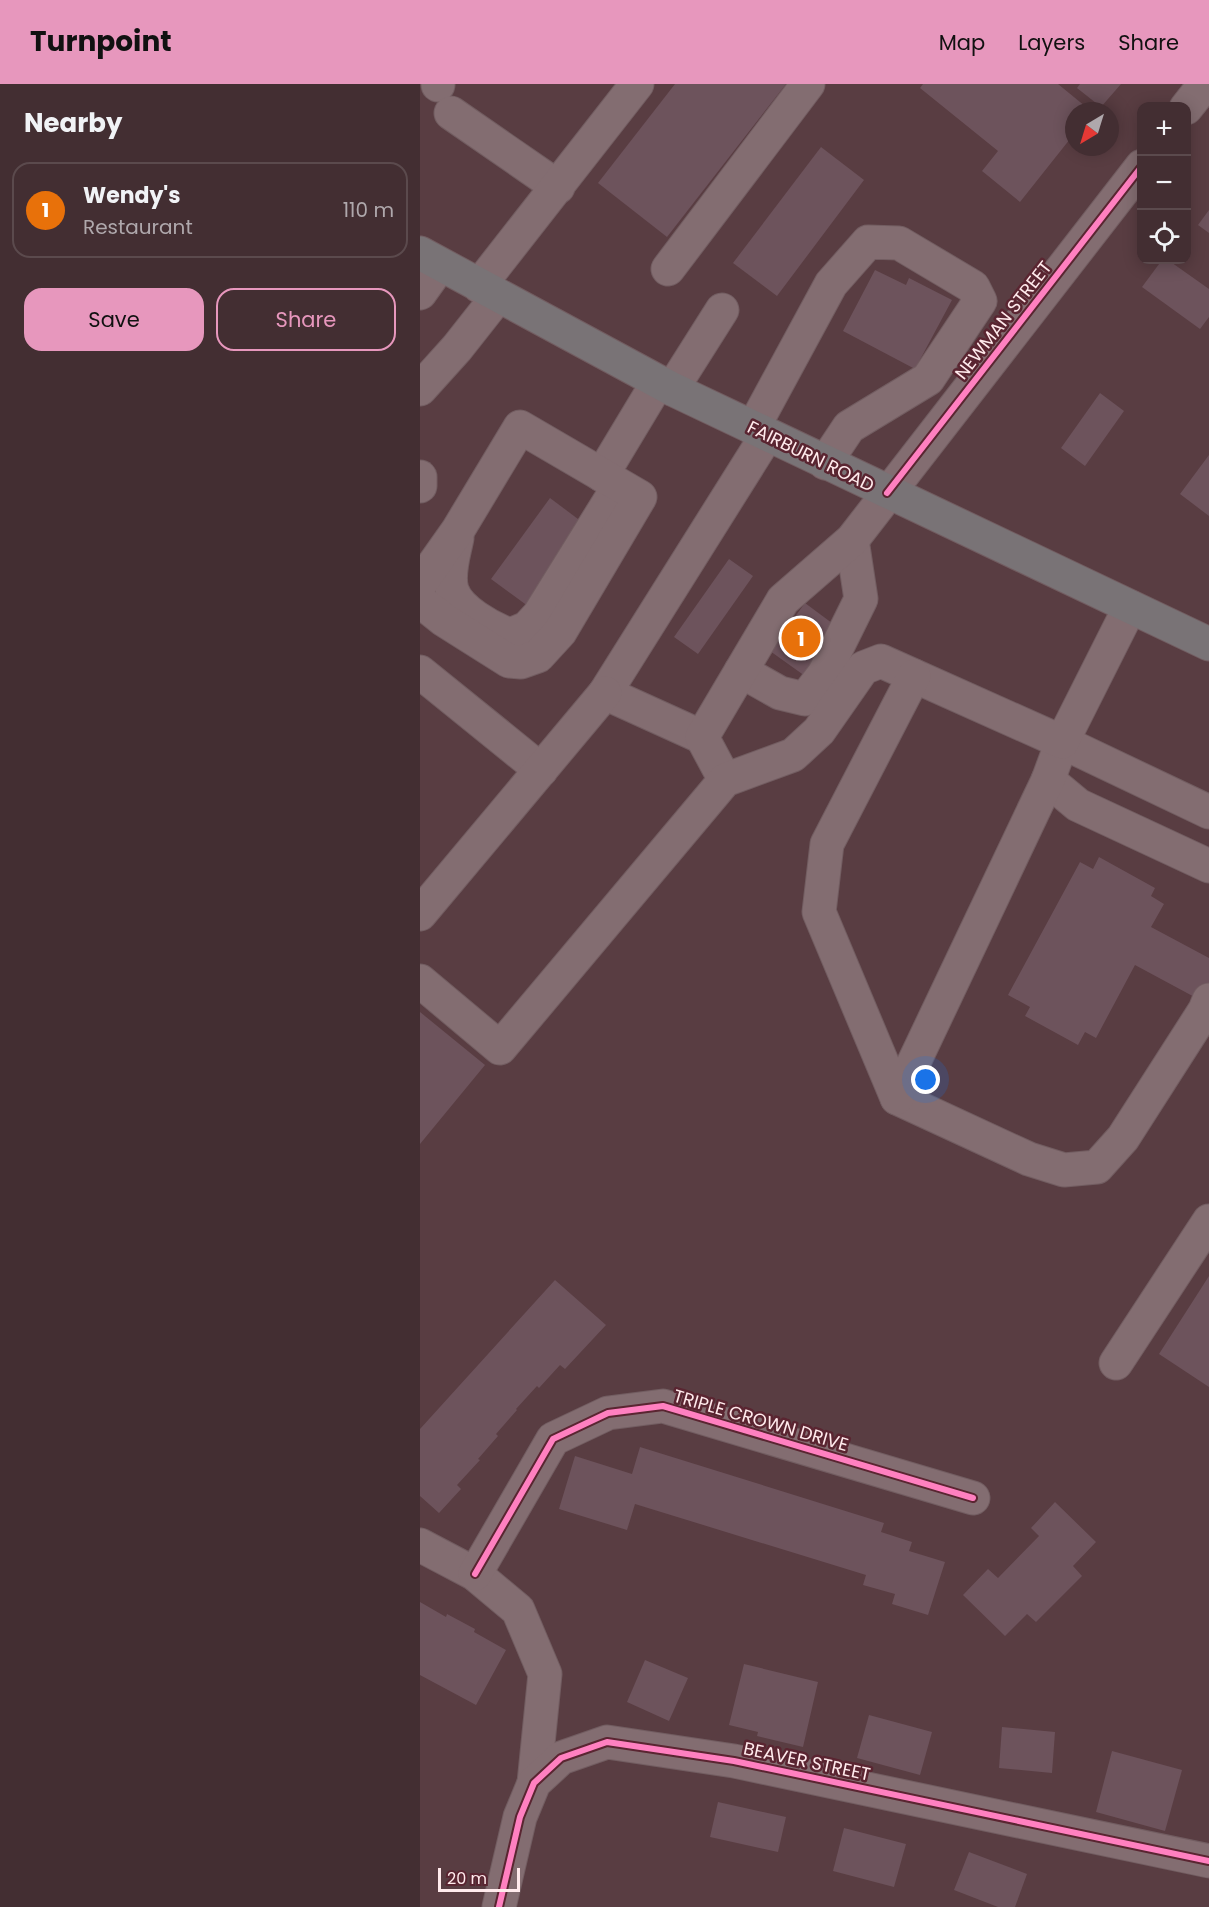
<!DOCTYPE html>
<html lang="en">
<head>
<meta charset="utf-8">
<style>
	:root { --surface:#432e32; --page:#4d3a3e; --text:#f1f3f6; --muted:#afa8ac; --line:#5b4a4d; --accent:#e797bd }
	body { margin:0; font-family:Poppins,sans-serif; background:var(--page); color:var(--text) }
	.controls { position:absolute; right:18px; top:18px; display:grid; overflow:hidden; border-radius:12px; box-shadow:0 3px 15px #0003 }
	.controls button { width:54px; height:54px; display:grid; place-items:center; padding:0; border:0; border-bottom:2px solid var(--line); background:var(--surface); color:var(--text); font:30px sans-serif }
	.compass { position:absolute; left:645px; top:18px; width:54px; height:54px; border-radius:50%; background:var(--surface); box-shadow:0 3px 15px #0003; rotate:218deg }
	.scale { position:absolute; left:18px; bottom:15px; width:82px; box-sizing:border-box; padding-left:6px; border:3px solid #ffeaec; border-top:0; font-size:16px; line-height:21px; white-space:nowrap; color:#ffeaec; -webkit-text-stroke:4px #5a2531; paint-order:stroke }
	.you { position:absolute; left:506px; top:996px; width:21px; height:21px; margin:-15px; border:4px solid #fff; border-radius:50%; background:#1a73e8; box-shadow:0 0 0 9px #1a73e833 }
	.badge { display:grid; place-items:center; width:39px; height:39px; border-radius:50%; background:var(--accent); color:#fff; font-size:20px; font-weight:700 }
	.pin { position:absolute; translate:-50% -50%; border:3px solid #fff; box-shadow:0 2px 6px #0006 }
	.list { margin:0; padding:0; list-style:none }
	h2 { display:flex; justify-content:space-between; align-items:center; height:78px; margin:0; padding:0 24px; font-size:26px }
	h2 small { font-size:20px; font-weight:400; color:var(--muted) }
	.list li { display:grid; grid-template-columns:39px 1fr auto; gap:18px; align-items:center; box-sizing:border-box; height:96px; margin:0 12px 12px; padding:0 12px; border:2px solid var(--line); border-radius:18px }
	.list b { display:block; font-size:22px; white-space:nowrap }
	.list p { margin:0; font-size:20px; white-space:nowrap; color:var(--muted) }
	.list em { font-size:20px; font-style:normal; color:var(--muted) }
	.actions { display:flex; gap:12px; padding:18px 24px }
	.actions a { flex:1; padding:14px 0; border:2px solid var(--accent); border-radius:18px; text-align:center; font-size:21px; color:var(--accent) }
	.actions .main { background:var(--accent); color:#111 }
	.icon { flex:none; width:33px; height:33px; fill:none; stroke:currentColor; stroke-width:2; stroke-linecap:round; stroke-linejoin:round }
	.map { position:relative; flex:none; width:789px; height:1823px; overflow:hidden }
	header { display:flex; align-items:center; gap:36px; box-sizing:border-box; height:84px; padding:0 30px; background:var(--accent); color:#111 }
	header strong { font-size:28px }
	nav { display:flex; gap:33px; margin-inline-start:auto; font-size:21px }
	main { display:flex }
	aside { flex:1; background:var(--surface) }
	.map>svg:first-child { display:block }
</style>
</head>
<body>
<header>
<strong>Turnpoint</strong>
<nav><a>Map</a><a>Layers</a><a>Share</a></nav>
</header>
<main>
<aside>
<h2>Nearby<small></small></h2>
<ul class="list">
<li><span class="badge" style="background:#e8710a">1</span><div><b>Wendy's</b><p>Restaurant</p></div><em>110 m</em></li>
</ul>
<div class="actions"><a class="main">Save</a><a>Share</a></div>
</aside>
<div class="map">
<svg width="789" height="1823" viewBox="0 0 789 1823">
	<rect width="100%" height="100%" fill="#593d42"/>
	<g fill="#6d535c">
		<polygon points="255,0 366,0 247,153 178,99"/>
		<polygon points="503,0 638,0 671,27 654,27 654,50 600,118 562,87 578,67 500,4"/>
		<polygon points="660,0 701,0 681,23 657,4"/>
		<polygon points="401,63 444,96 357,212 313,179"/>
		<polygon points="789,126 789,149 778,141"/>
		<polygon points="742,176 748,176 789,205 789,233 780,245 722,203"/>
		<polygon points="455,186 486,201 489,194 532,216 495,285 423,247"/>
		<polygon points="680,309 704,327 665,382 641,364"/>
		<polygon points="789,371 789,432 760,410"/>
		<polygon points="130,414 162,438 112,525 71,495"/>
		<polygon points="309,475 333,492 278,570 254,553"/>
		<polygon points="385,519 420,545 385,592 350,567"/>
		<polygon points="679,773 735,804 731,812 744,820 731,843 789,874 789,900 780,916 715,881 676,954 665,948 658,961 605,932 610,923 588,911 660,778 673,785"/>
		<polygon points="0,928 65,981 0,1060"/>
		<polygon points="789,1192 789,1303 739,1270"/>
		<polygon points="135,1196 186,1241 145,1285 140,1281 119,1304 117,1302 96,1325 97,1326 76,1350 78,1352 58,1375 60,1376 37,1401 41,1405 19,1429 0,1412 0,1345"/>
		<polygon points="220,1363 464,1439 461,1448 492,1458 489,1467 525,1478 508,1531 472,1520 475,1510 443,1501 446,1491 215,1420 207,1446 139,1425 155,1372 212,1390"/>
		<polygon points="635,1418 676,1458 653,1482 662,1492 616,1538 607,1530 585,1552 543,1511 568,1485 578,1494 619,1452 611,1444"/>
		<polygon points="0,1518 26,1533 27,1530 55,1545 54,1548 86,1566 56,1621 0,1591"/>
		<polygon points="225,1576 268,1594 249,1637 207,1618"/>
		<polygon points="324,1580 398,1598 383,1663 337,1652 338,1648 309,1641"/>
		<polygon points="449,1631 512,1648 500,1691 437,1674"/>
		<polygon points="582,1643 635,1648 632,1689 579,1684"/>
		<polygon points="692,1667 762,1686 745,1747 676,1728"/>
		<polygon points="298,1718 366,1733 358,1768 290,1753"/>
		<polygon points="424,1744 486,1760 474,1803 413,1787"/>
		<polygon points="549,1768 607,1790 595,1823 578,1823 534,1806"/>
	</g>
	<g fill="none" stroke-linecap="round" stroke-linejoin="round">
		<defs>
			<g id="minor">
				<polyline points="18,1 18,0"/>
				<polyline points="766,24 785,0"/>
				<polyline points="31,29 138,103"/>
				<polyline points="248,185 388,0"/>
				<polyline points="59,202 217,0"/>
				<polyline points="0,209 20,181"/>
				<polyline points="0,305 37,264 78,212"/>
				<polyline points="252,305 302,226"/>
				<polyline points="333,344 411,200 448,158 479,159 553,203 560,217 508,295 429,343 405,379"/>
				<polyline points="182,391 238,298"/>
				<polyline points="0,393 0,402"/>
				<path d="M37 454C34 470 27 490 32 506 38 526 71 544 90 551L107 544 119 531 199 402"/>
				<polyline points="0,500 38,446 100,343 220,413 140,548 118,572 101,578 89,577 24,536 0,517"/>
				<polyline points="321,587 360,609 385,615 404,590 441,515 432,456"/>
				<polyline points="0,588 121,686"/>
				<polyline points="282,653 185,609 347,351"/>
				<polyline points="305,696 282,653 363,516 432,456 722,82"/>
				<polyline points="628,696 658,721 789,782"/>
				<polyline points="789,728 642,658 628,696 477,1014 609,1075 644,1086 677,1083 703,1054 785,926 789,916"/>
				<polyline points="0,830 185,609"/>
				<polyline points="0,897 80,964 305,696 373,671 399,647 443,584 461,577 642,658 710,523"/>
				<polyline points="477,1014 399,828 407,760 494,592"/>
				<polyline points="696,1279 789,1137"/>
				<polyline points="0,1461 55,1490 98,1526 125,1590 114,1699"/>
				<polyline points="55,1490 133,1355 188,1329 243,1322 553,1414"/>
				<polyline points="79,1823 100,1733 114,1699 141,1674 187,1658 314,1677 789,1777"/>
			</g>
			<polyline id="major" points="0,169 252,305 789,560"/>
		</defs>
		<use href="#minor" stroke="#725d61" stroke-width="35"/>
		<use href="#major" stroke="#725d61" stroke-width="35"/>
		<use href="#minor" stroke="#836d71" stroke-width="33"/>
		<use href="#major" stroke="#797376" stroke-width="33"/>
		<defs>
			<g id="cycleway">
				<polyline points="467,409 722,82"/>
				<polyline points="55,1490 133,1355 188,1329 243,1322 553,1414"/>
				<polyline points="79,1823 100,1733 114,1699 141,1674 187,1658 314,1677 789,1777"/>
			</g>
		</defs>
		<use href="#cycleway" stroke="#5a2531" stroke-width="10"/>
		<use href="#cycleway" stroke="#ff80c0" stroke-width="6"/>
	</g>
	<g text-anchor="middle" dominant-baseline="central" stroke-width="5" stroke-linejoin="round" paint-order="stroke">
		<g font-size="18" fill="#ffeaec" stroke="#5a2531">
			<text transform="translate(583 236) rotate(-52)">NEWMAN STREET</text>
			<text transform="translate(391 372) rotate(26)">FAIRBURN ROAD</text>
			<text transform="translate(341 1336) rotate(16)">TRIPLE CROWN DRIVE</text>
			<text transform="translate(387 1677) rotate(12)">BEAVER STREET</text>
		</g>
	</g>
</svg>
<div class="controls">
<button>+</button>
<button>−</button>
<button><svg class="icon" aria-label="locate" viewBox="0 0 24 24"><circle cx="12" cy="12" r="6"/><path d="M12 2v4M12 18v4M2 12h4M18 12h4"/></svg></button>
</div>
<svg class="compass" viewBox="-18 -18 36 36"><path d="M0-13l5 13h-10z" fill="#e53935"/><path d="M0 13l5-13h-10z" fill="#afa8ac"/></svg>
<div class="scale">20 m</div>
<div class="you"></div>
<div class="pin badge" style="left:381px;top:554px;background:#e8710a">1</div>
</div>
</main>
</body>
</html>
